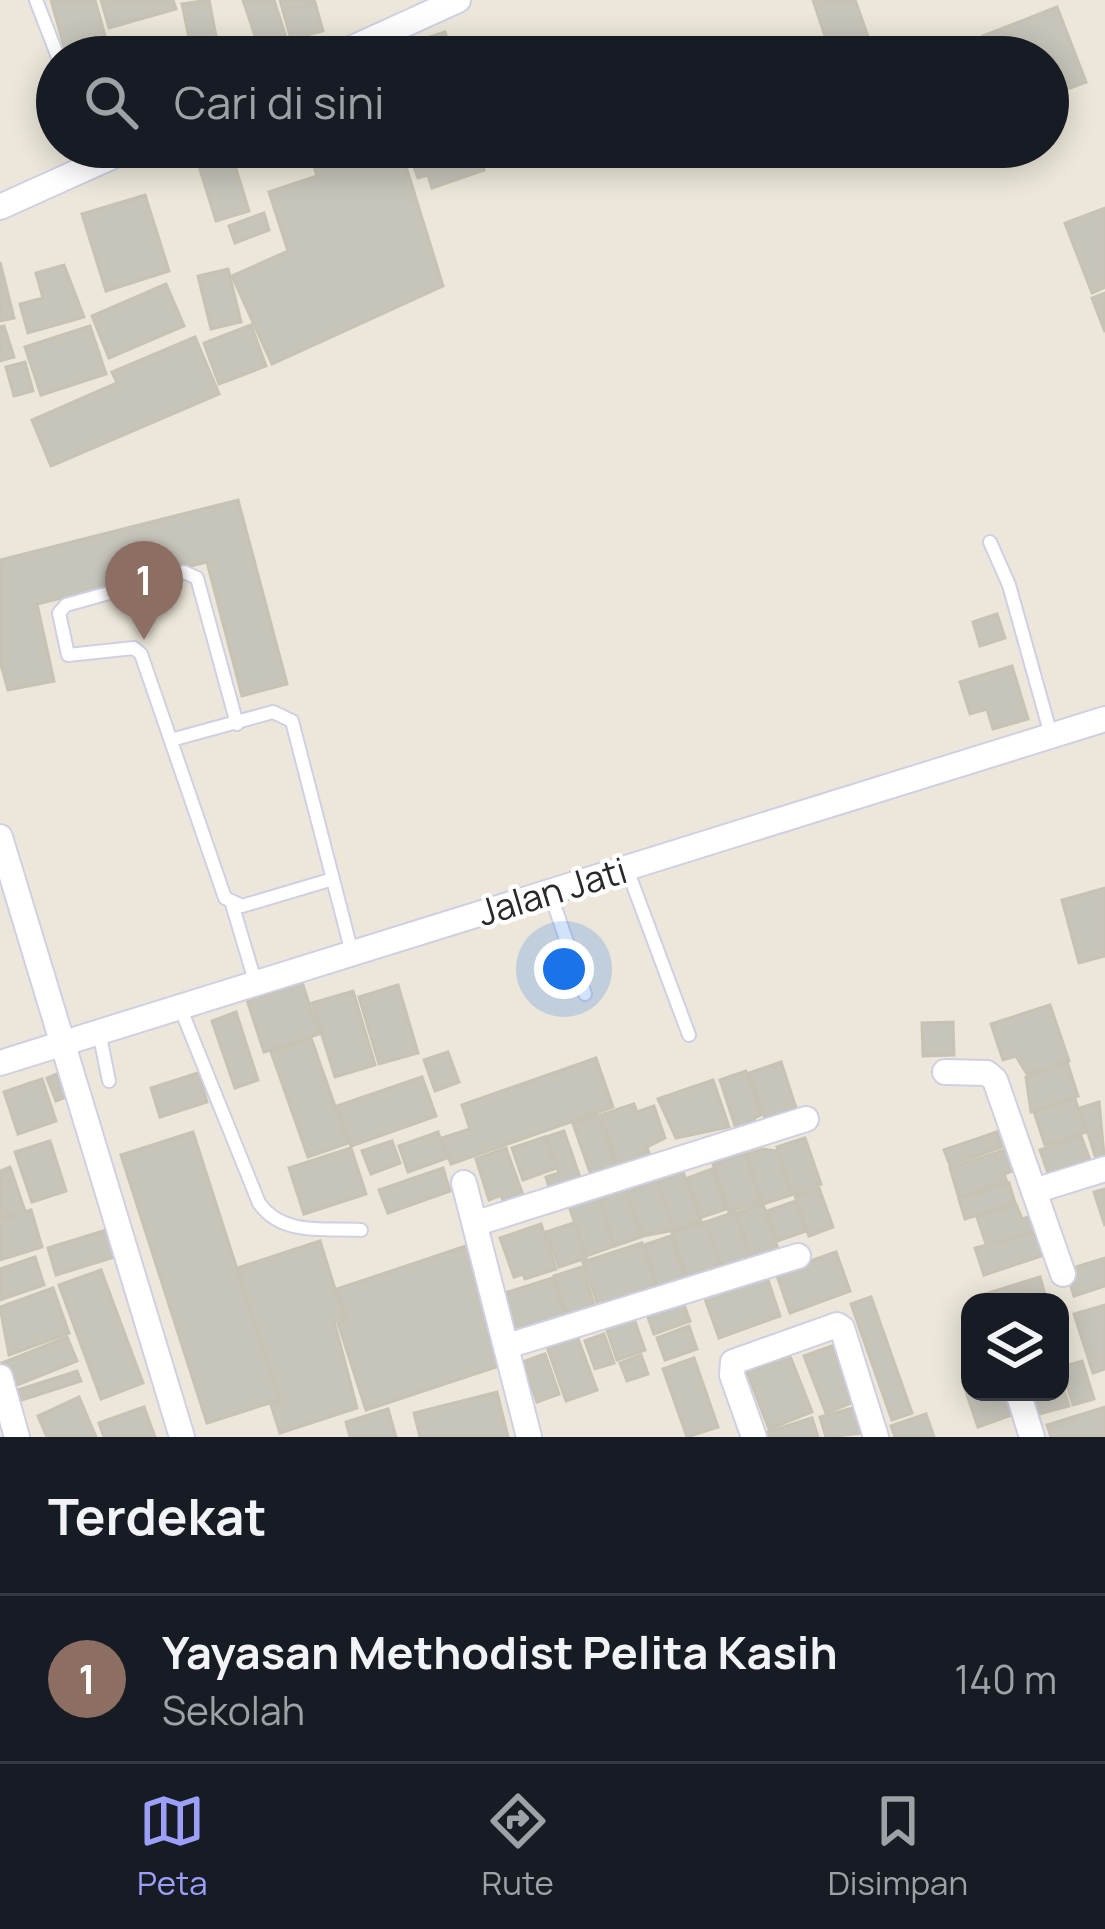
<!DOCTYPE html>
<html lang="id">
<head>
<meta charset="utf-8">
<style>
	:root { --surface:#171b24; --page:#242831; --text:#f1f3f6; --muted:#9ea1a6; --line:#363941; --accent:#9c9ffa }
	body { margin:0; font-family:Manrope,sans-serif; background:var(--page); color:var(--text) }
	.controls { position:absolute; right:36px; bottom:36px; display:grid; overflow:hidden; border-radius:24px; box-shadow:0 6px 30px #0003 }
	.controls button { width:108px; height:108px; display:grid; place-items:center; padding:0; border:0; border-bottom:3px solid var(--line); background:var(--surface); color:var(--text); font:60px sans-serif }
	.you { position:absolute; left:564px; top:969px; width:42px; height:42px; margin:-30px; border:9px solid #fff; border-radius:50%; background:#1a73e8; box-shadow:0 0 0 18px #1a73e833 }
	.badge { display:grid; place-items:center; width:78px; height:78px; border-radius:50%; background:var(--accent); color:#fff; font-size:39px; font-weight:700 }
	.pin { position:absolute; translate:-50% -99px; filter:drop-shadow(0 3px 6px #0008) }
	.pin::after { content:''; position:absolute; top:63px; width:42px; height:36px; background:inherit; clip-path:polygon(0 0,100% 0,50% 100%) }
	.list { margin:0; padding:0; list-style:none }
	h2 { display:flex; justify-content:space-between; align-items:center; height:156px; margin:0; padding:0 48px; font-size:51px }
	h2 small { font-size:39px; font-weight:400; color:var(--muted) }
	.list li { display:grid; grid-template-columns:78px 1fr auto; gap:36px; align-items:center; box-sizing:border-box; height:168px; padding:0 48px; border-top:3px solid var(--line) }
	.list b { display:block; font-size:45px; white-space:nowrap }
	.list p { margin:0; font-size:39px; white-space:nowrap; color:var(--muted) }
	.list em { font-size:39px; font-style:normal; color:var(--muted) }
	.icon { flex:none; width:66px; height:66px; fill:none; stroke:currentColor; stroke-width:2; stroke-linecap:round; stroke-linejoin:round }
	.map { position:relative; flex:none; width:1105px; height:1437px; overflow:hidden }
	.search { position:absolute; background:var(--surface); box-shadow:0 6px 30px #0003; left:36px; right:36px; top:36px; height:132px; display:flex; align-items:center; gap:30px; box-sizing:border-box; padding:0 42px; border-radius:66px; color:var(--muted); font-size:45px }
	.sheet { height:324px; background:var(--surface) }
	nav { display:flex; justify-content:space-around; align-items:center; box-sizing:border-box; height:168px; border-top:3px solid var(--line); background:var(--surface); font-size:33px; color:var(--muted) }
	nav a { display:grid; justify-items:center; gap:6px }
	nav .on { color:var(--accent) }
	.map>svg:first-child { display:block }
</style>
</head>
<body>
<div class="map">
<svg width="1105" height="1437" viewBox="0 0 1105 1437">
	<rect width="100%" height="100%" fill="#ece7da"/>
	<g fill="#c7c4ba" stroke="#c7c3b4" stroke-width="3">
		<polygon points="51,0 95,0 106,39 65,50"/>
		<polygon points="101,0 173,0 176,9 109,28"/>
		<polygon points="209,0 220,57 193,57 182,4"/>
		<polygon points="243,0 274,0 292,56 262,57"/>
		<polygon points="280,0 314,0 315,3 283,11"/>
		<polygon points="813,0 855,0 871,45 832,57"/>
		<polygon points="315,3 323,31 291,39 283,11"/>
		<polygon points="1057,7 1086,82 1048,96 1048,57 990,57 983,36"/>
		<polygon points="445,32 453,57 424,57 418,41"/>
		<polygon points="516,38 522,57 455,57 455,56"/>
		<polygon points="125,43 129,57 97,57 95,50"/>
		<polygon points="308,147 400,147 443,286 272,364 232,276 288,251 269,192 317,176"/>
		<polygon points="407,147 449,147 451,153 476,147 484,170 432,188 428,175 418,178"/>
		<polygon points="232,156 249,211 216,221 199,166"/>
		<polygon points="145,195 169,271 106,291 82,214"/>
		<polygon points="1105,208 1105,287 1092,293 1065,223"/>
		<polygon points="264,213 269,230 235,243 229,226"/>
		<polygon points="0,262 14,318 0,321"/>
		<polygon points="64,265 84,317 28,333 20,304 43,298 36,273"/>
		<polygon points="228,269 241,322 211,329 198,276"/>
		<polygon points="166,284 184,326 109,358 92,316"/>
		<polygon points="1105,293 1105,332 1092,298"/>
		<polygon points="251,325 266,366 219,384 204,343"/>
		<polygon points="4,326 14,357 0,361 0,327"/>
		<polygon points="90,326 106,374 41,395 25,347"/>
		<polygon points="195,337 219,394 51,466 32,420 117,383 112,372"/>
		<polygon points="25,362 33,391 14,396 6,367"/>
		<polygon points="238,500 287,684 242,696 207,562 37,604 54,681 8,690 0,661 0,560"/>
		<polygon points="997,614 1005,638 980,646 973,622"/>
		<polygon points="1012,666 1028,719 993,729 987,709 970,714 960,682"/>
		<polygon points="1105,888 1105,956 1079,963 1062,900"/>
		<polygon points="301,979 319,1034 264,1052 246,997"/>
		<polygon points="398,985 418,1053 379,1064 359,997"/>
		<polygon points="353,991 375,1065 335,1077 312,1003"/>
		<polygon points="1050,1005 1069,1061 1027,1074 1016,1056 1003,1060 991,1024"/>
		<polygon points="236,1012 258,1080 235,1088 212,1021"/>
		<polygon points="953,1022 954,1055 923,1056 922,1023"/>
		<polygon points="311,1038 348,1143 308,1157 271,1052"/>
		<polygon points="448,1052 459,1082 435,1091 424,1060"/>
		<polygon points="596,1058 613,1107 451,1164 442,1138 470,1129 462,1105"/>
		<polygon points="781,1062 797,1111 766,1121 749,1073"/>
		<polygon points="1067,1062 1078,1096 1031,1112 1026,1077"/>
		<polygon points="746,1071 761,1115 754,1118 756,1126 737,1132 720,1080"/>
		<polygon points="62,1072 71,1095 56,1101 47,1078"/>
		<polygon points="198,1073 207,1102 160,1117 151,1088"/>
		<polygon points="422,1077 436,1116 351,1146 337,1106"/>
		<polygon points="42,1079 56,1121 18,1134 4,1092"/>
		<polygon points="713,1080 729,1127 676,1138 658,1099"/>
		<polygon points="1075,1099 1086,1132 1045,1145 1034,1112"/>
		<polygon points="1099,1102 1105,1166 1099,1168 1080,1108"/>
		<polygon points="634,1104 637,1112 654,1106 665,1138 647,1147 651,1159 617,1164 601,1115"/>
		<polygon points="598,1115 616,1167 591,1175 573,1124"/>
		<polygon points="564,1131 582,1183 551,1194 546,1177 559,1173 546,1137"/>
		<polygon points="193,1132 279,1400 207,1423 121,1155"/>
		<polygon points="438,1132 447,1158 408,1172 399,1146"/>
		<polygon points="997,1132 1002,1147 950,1165 944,1150"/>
		<polygon points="1081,1136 1093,1168 1049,1176 1040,1150"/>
		<polygon points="545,1137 556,1168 523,1180 512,1148"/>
		<polygon points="805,1138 821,1184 792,1194 777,1147"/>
		<polygon points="50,1141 66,1191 32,1202 15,1152"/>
		<polygon points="392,1141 400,1163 371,1174 362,1151"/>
		<polygon points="351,1148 366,1194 304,1214 289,1168"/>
		<polygon points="506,1148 524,1198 504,1204 501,1195 489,1200 476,1159"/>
		<polygon points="1011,1148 1018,1169 1004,1174 1007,1182 959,1198 950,1168"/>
		<polygon points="763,1149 777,1151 791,1195 763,1204 746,1154"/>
		<polygon points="745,1153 761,1202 729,1212 713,1164"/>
		<polygon points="10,1167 25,1211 0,1219 0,1171"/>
		<polygon points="443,1168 450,1191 388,1213 379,1190"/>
		<polygon points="712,1169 726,1209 702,1217 688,1178"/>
		<polygon points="683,1172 701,1221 674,1230 657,1181"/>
		<polygon points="657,1181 674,1230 643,1236 627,1192"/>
		<polygon points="1009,1183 1015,1203 965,1219 959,1199"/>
		<polygon points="625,1188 641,1237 614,1246 598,1197"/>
		<polygon points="819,1188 833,1227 809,1236 795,1196"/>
		<polygon points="1105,1189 1105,1226 1094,1192"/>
		<polygon points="598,1197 614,1246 586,1256 569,1206"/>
		<polygon points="796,1201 806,1231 777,1241 767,1211"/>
		<polygon points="763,1204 779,1252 758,1259 751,1256 737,1213"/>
		<polygon points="1016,1204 1022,1219 1032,1216 1037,1230 987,1247 977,1217"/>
		<polygon points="31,1210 42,1247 0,1260 0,1220"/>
		<polygon points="735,1212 750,1257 721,1269 706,1222"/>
		<polygon points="706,1222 721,1269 688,1280 672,1233"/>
		<polygon points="574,1223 586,1258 559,1267 546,1232"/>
		<polygon points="541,1224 556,1269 525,1279 523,1274 514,1277 500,1238"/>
		<polygon points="113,1228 121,1255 56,1275 48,1248"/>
		<polygon points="1037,1232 1044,1255 984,1275 975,1248"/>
		<polygon points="671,1236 687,1284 660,1294 644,1245"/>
		<polygon points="320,1241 344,1318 334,1321 357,1408 280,1433 271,1405 281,1402 237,1268"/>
		<polygon points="642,1243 659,1296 599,1308 583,1262"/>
		<polygon points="469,1245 502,1365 366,1410 338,1323 347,1320 337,1289"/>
		<polygon points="836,1252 850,1291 790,1313 776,1273"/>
		<polygon points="35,1257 44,1285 0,1300 0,1269"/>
		<polygon points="1105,1258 1105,1286 1074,1296 1066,1270"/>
		<polygon points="582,1267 597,1314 570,1323 554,1276"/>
		<polygon points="101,1270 143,1383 101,1399 59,1285"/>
		<polygon points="766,1274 780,1316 719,1338 704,1296"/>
		<polygon points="1040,1277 1047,1301 988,1302 985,1294"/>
		<polygon points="552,1278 565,1314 528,1331 527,1326 516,1330 505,1293"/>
		<polygon points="53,1288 69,1333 9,1355 0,1307"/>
		<polygon points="871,1297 912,1413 892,1420 851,1304"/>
		<polygon points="682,1299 690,1321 654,1334 646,1312"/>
		<polygon points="1105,1305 1105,1369 1093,1373 1074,1314"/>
		<polygon points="633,1316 645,1350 617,1360 606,1327"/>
		<polygon points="689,1326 697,1349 665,1360 657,1338"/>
		<polygon points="604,1334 614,1363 595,1369 585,1341"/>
		<polygon points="577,1336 597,1390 566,1401 547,1347"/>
		<polygon points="67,1337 77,1361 12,1387 2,1363"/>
		<polygon points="832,1346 854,1402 826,1413 804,1356"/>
		<polygon points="545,1354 559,1394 537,1402 523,1362"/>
		<polygon points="641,1355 648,1374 627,1381 620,1363"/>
		<polygon points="790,1356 812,1412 769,1429 747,1372"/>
		<polygon points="694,1358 718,1427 687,1437 663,1369"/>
		<polygon points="1082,1361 1094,1399 1073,1405 1061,1367"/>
		<polygon points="77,1371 81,1381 22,1400 18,1390"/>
		<polygon points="1060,1377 1069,1406 1032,1416 1025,1392 1060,1392"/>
		<polygon points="970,1381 970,1392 1009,1392 1017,1413 978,1427 963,1383"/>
		<polygon points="497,1392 508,1437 420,1437 414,1413"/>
		<polygon points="79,1397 96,1437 47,1437 38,1416"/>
		<polygon points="144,1407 155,1437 104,1437 99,1423"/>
		<polygon points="856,1407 864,1433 826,1437 820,1417"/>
		<polygon points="1105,1407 1105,1437 1051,1437 1047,1425"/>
		<polygon points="388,1409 396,1437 350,1437 346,1422"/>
		<polygon points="926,1414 934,1437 895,1437 891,1426"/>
		<polygon points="812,1418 818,1437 765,1437 764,1433"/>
	</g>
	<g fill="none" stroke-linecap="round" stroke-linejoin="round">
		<defs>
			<g id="service">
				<polyline points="36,0 58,57"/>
				<polyline points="990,542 1009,585 1051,735"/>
				<polyline points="237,724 197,578 184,572 66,605 59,613 68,655 134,648 141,654 225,898 242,906 333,879"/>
				<polyline points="171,740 273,712 292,721 352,953"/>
				<polyline points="627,869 689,1035"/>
				<polyline points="550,893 585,994"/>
				<polyline points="232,904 255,981"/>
				<path d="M180 1007 259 1203C282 1236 324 1228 361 1230"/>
				<polyline points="99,1032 109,1081"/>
			</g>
			<g id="minor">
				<polyline points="333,57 458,0"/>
				<polyline points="0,207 133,147"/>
				<polyline points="0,837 182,1437"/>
				<polyline points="0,1063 1105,719"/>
				<polyline points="945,1072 987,1073 995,1080 1063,1274"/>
				<polyline points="464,1183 529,1437"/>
				<polyline points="1034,1191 1105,1169"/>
				<polyline points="477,1223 806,1119"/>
				<polyline points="507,1346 798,1256"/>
				<polyline points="0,1377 17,1437"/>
				<polyline points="1018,1392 1032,1437"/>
				<polyline points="754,1437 732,1375 733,1362 837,1325 842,1328 876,1437"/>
			</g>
		</defs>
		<use href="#service" stroke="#cfd0e3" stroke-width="16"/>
		<use href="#minor" stroke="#cfd0e3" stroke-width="28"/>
		<use href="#service" stroke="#fff" stroke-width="12"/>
		<use href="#minor" stroke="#fff" stroke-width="24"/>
	</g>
	<g text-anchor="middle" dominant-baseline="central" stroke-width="9" stroke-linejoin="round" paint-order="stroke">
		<g font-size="36" fill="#292929" stroke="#fff">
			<text transform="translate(552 891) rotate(-17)">Jalan Jati</text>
		</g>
	</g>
</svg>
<div class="controls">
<button><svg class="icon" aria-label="layers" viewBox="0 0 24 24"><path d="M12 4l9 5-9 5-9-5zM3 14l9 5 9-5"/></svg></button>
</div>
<div class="you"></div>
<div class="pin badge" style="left:144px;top:640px;background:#8d6e63">1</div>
<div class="search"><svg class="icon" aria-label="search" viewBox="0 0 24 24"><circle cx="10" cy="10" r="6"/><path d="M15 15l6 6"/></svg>Cari di sini</div>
</div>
<section class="sheet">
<h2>Terdekat<small></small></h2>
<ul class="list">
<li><span class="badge" style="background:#8d6e63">1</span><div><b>Yayasan Methodist Pelita Kasih</b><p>Sekolah</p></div><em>140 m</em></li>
</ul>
</section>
<nav>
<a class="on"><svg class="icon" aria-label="map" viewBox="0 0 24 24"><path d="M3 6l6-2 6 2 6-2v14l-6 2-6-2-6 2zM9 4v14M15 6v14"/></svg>Peta</a>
<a><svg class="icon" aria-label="directions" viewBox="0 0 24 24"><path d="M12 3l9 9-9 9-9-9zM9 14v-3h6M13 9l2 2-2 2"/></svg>Rute</a>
<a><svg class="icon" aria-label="saved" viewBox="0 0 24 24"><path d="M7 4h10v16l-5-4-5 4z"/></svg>Disimpan</a>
</nav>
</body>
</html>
